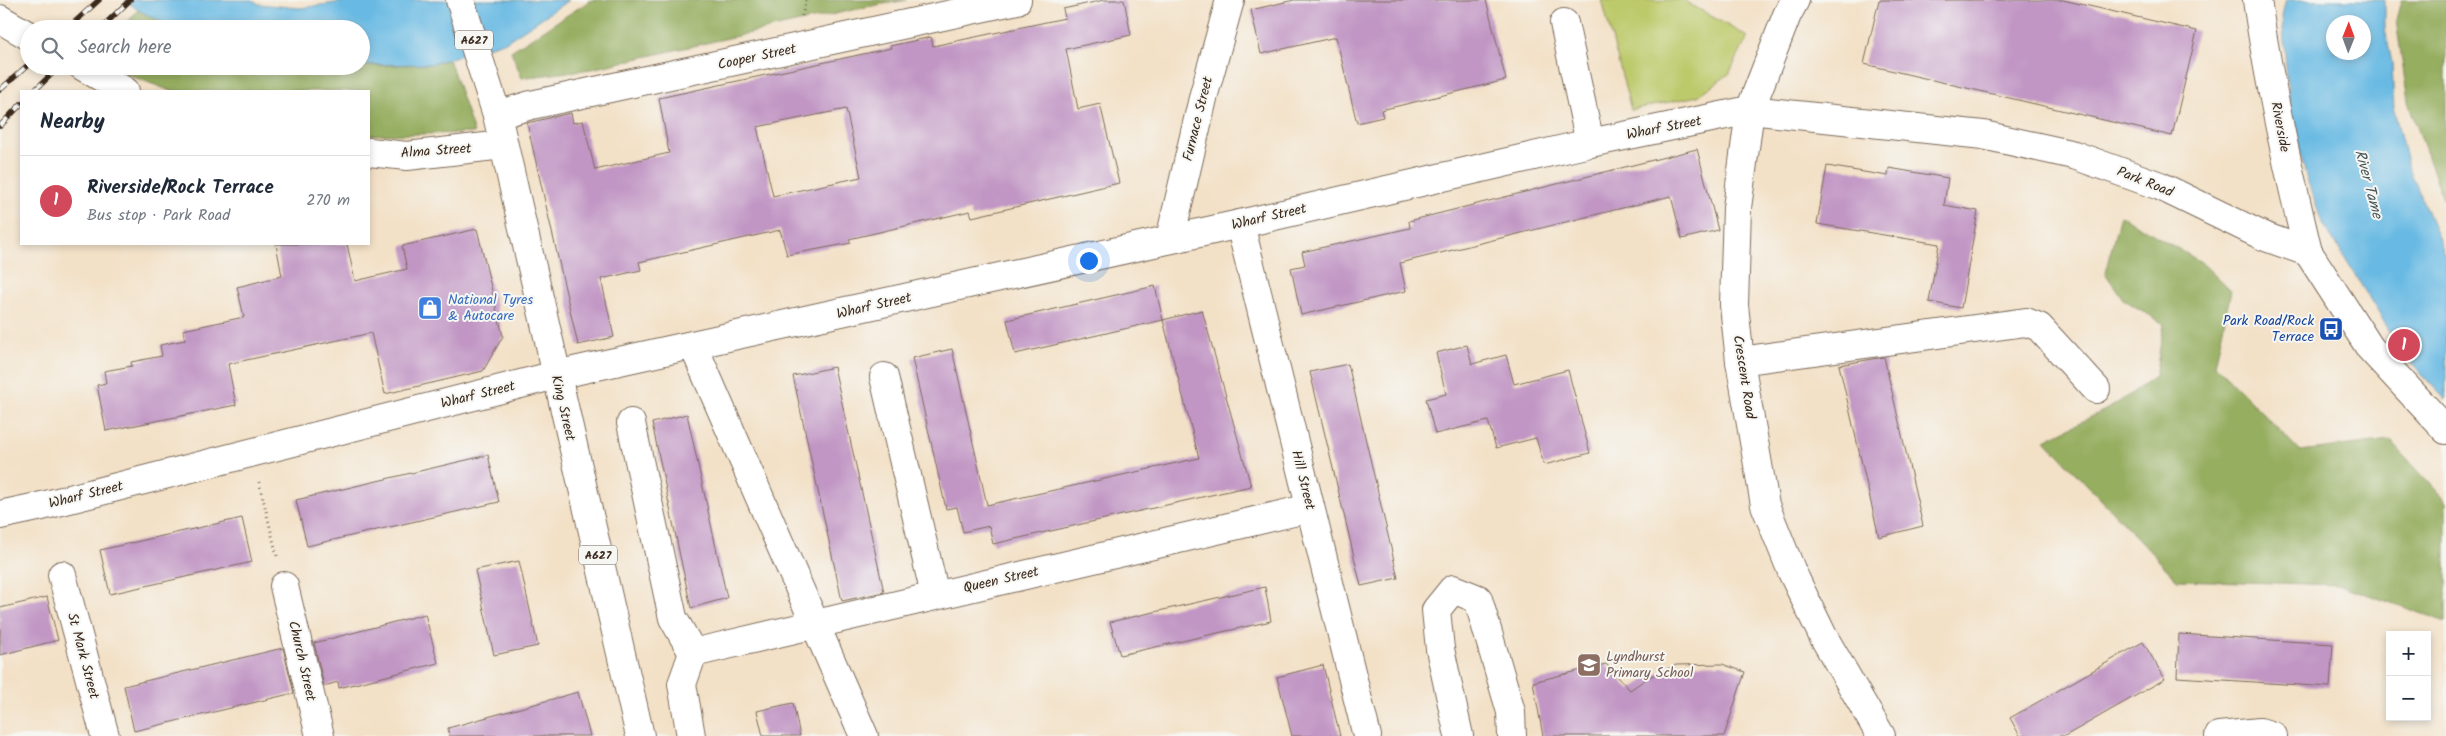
<!DOCTYPE html>
<html lang="en">
<head>
<meta charset="utf-8">
<style>
	:root { --surface:#fff; --page:#f6f6f7; --text:#1f2937; --muted:#747a83; --line:#e0e1e3; --accent:#d1495b }
	body { margin:0; font-family:Kalam,sans-serif; background:var(--page); color:var(--text) }
	.controls { position:absolute; right:15px; bottom:15px; display:grid; overflow:hidden; border-radius:0px; box-shadow:0 2px 8px #0003 }
	.controls button { width:45px; height:45px; display:grid; place-items:center; padding:0; border:0; border-bottom:1px solid var(--line); background:var(--surface); color:var(--text); font:25px sans-serif }
	.compass { position:absolute; left:2326px; top:15px; width:45px; height:45px; border-radius:50%; background:var(--surface); box-shadow:0 2px 8px #0003; rotate:1deg }
	.you { position:absolute; left:1088px; top:260px; width:18px; height:18px; margin:-12px; border:4px solid #fff; border-radius:50%; background:#1a73e8; box-shadow:0 0 0 8px #1a73e833 }
	.badge { display:grid; place-items:center; width:32px; height:32px; border-radius:50%; background:var(--accent); color:#fff; font-size:16px; font-weight:700 }
	.pin { position:absolute; translate:-50% -50%; border:2px solid #fff; box-shadow:0 1px 5px #0006 }
	.list { margin:0; padding:0; list-style:none }
	h2 { display:flex; justify-content:space-between; align-items:center; height:65px; margin:0; padding:0 20px; font-size:21px }
	h2 small { font-size:16px; font-weight:400; color:var(--muted) }
	.list li { display:grid; grid-template-columns:32px 1fr auto; gap:15px; align-items:center; box-sizing:border-box; height:90px; padding:0 20px; border-top:1px solid var(--line) }
	.list b { display:block; font-size:19px; white-space:nowrap }
	.list p { margin:0; font-size:16px; white-space:nowrap; color:var(--muted) }
	.list em { font-size:16px; font-style:normal; color:var(--muted) }
	.icon { flex:none; width:28px; height:28px; fill:none; stroke:currentColor; stroke-width:2; stroke-linecap:round; stroke-linejoin:round }
	.map { position:relative; flex:none; width:2446px; height:736px; overflow:hidden }
	.search { position:absolute; background:var(--surface); box-shadow:0 2px 8px #0003; left:20px; top:20px; width:350px; height:55px; display:flex; align-items:center; gap:12px; box-sizing:border-box; padding:0 18px; border-radius:28px; color:var(--muted); font-size:19px }
	.panel { position:absolute; background:var(--surface); box-shadow:0 2px 8px #0003; left:20px; top:90px; width:350px; height:155px; border-radius:0px }
	.map>svg:first-child { display:block }
</style>
</head>
<body>
<div class="map">
<svg width="2446" height="736" viewBox="0 0 2446 736">
	<rect width="100%" height="100%" fill="#f6f6f2"/>
	<filter id="ink" filterUnits="userSpaceOnUse"><feTurbulence type="fractalNoise" baseFrequency=".02" numOctaves="2"/><feDisplacementMap in="SourceGraphic" scale="10" xChannelSelector="R" yChannelSelector="G"/><feConvolveMatrix kernelMatrix="1 2 1 2 8 2 1 2 1" color-interpolation-filters="sRGB"/></filter>
	<filter id="wash" filterUnits="userSpaceOnUse"><feTurbulence type="fractalNoise" baseFrequency=".0096" numOctaves="4" result="noise"/><feDisplacementMap in="SourceGraphic" scale="20" xChannelSelector="R" yChannelSelector="G"/><feGaussianBlur stdDeviation="1.12" result="paint"/><feColorMatrix in="noise" values="0 0 0 0 0 0 0 0 0 0 0 0 0 0 0 0 0 1.4 0 .05"/><feComposite in="paint" operator="in"/></filter>
	<g filter="url(#wash)">
		<rect width="100%" height="100%" fill="#f3e1c7"/>
		<polygon fill="#bdca6c" stroke="#7c7a45" points="1602,0 1683,0 1748,37 1729,74 1698,96 1631,110"/>
		<g fill="#96ae60" stroke="#686c3f">
			<polygon points="591,0 907,0 866,7 591,69 522,78 511,51"/>
			<polygon points="2401,0 2446,0 2446,206 2408,102 2396,20"/>
			<polygon points="138,10 176,29 122,29"/>
			<polygon points="449,59 474,133 369,135 369,91 171,91 105,66 361,66 432,64"/>
			<polygon points="2120,215 2201,262 2231,291 2215,365 2300,451 2390,440 2446,501 2446,622 2340,585 2177,580 2045,440 2113,406 2155,377 2164,324 2123,299 2105,273"/>
		</g>
		<g fill="#67b9e3" stroke="#517280" fill-rule="evenodd">
			<polygon points="125,0 252,0 259,4 300,8 356,0 569,0 507,41 432,64 361,65 361,29 176,29 138,10"/>
			<path d="M2286 0H2385V29L2392 63 2394 110 2407 163 2446 257V400L2407 359 2321 220 2306 176 2289 105 2282 15ZM2334 22H2364V52H2334Z"/>
		</g>
		<g id="blocks">
			<g fill="#c196c4" fill-rule="evenodd">
				<path d="M1104 0H1124L1131 35 1066 49 1078 109 1100 104 1119 183 972 217 970 211 849 239 851 243 787 255 780 230 639 262 641 270 601 279 614 337 578 345 527 123 571 113 573 123 583 121 595 170 669 153 659 98 891 48 890 46 931 37 933 46 1065 18 1063 9ZM846 109 861 177 773 196 757 127Z"/>
				<polygon points="1294,0 1486,0 1506,80 1381,110 1383,117 1357,123 1336,37 1261,54 1251,10"/>
				<polygon points="1879,0 2063,0 2197,31 2172,136 1864,64"/>
				<polygon points="1697,149 1718,230 1682,239 1671,196 1400,263 1406,291 1301,315 1291,268 1305,265 1302,252 1410,228 1409,221"/>
				<polygon points="1827,166 1888,176 1889,168 1948,178 1944,205 1978,211 1961,308 1929,302 1939,244 1817,224"/>
				<polygon points="477,229 503,336 483,371 385,394 371,333 228,364 236,405 106,431 97,385 106,383 104,371 132,366 131,362 162,356 160,345 185,340 183,330 244,317 237,287 282,276 276,244 347,244 355,281 407,269 402,246"/>
				<polygon points="1155,286 1163,320 1015,354 1007,320"/>
				<polygon points="1202,310 1251,486 993,544 989,526 963,532 957,507 946,509 912,358 952,349 987,505 1199,458 1163,320"/>
				<polygon points="1467,345 1472,364 1506,355 1514,384 1568,370 1590,453 1544,465 1536,438 1496,448 1488,421 1435,434 1426,399 1446,394 1436,353"/>
				<polygon points="1884,357 1923,526 1879,537 1839,365"/>
				<polygon points="1348,364 1398,578 1361,586 1310,372"/>
				<polygon points="834,367 884,592 842,601 793,376"/>
				<polygon points="687,414 727,598 691,608 652,423"/>
				<polygon points="488,455 499,502 307,546 296,500"/>
				<polygon points="242,518 252,562 110,594 100,550"/>
				<polygon points="519,561 538,646 494,655 475,570"/>
				<polygon points="1265,587 1271,621 1120,655 1110,622"/>
				<polygon points="47,597 58,640 0,655 0,608"/>
				<polygon points="425,614 438,663 339,688 338,682 324,686 314,643"/>
				<polygon points="2179,634 2333,644 2330,687 2177,677"/>
				<polygon points="2143,642 2165,679 2065,736 2020,736 2010,718"/>
				<polygon points="283,648 294,693 134,731 124,686"/>
				<polygon points="1606,664 1630,690 1649,677 1676,665 1722,664 1745,672 1724,736 1543,736 1533,682"/>
				<polygon points="1323,665 1340,736 1292,736 1277,677"/>
				<polygon points="578,692 590,736 449,736 448,728"/>
				<polygon points="793,703 800,736 763,736 757,711"/>
			</g>
		</g>
	</g>
	<g filter="url(#ink)">
		<use href="#blocks" fill-opacity="0" stroke="#7b6a59" stroke-width="1"/>
		<g fill="none" stroke-linecap="round" stroke-linejoin="round">
			<defs>
				<g id="minor">
					<polyline points="0,19 29,36"/>
					<polyline points="1564,23 1590,143"/>
					<polyline points="82,66 125,91"/>
					<polyline points="497,115 531,105 1017,0"/>
					<polyline points="369,152 407,156 503,145"/>
					<polyline points="1240,224 1367,736"/>
					<polyline points="1170,239 1204,94 1230,0"/>
					<polyline points="693,345 864,736"/>
					<polyline points="1740,361 2026,322 2039,327 2096,389"/>
					<polyline points="884,377 935,595"/>
					<polyline points="631,423 673,618 693,653"/>
					<polyline points="0,515 42,506 556,375 1240,224 1590,143 1750,110"/>
					<polyline points="62,575 105,736"/>
					<polyline points="284,586 320,736"/>
					<polyline points="693,653 1310,508"/>
					<polyline points="691,736 682,684 693,653"/>
					<polyline points="1459,736 1440,649 1436,610 1453,589 1478,599 1511,712 1512,736"/>
					<polyline points="2219,736 2260,732 2273,736"/>
				</g>
				<g id="major">
					<polyline points="460,0 497,115 640,736"/>
					<polyline points="1795,0 1787,15 1750,110 1737,208 1734,305 1740,361 1765,505 1792,572 1823,636 1881,736"/>
					<path d="M2257 0C2269 85 2288 169 2308 252"/>
					<polyline points="1750,110 1983,135 2074,155 2160,186 2263,236 2308,252 2370,348 2446,430"/>
				</g>
			</defs>
			<use href="#minor" stroke="#7b6a59" stroke-width="30"/>
			<use href="#major" stroke="#7b6a59" stroke-width="30"/>
			<g stroke="#7b6a59" stroke-width="3" stroke-dasharray="1 4" stroke-linecap="butt">
				<polyline points="802,16 806,0"/>
				<polyline points="259,482 277,556"/>
			</g>
			<use href="#minor" stroke="#fff" stroke-width="28"/>
			<use href="#major" stroke="#fff" stroke-width="28"/>
			<defs>
				<g id="rail">
					<polyline points="67,29 99,0"/>
					<polyline points="100,29 130,0"/>
					<polyline points="0,90 29,64"/>
					<polyline points="34,91 60,66"/>
					<polyline points="0,126 21,104"/>
				</g>
			</defs>
			<use href="#rail" stroke="#3b2a1e" stroke-width="5.5"/>
			<use href="#rail" stroke="#f6f6f2" stroke-width="4" stroke-dasharray="11" stroke-linecap="butt"/>
		</g>
	</g>
	<defs>
		<symbol id="shop-square" viewBox="-11 -11 22 22"><rect x="-9" y="-9" width="18" height="18" rx="4" fill="#3f7fe0" stroke="#f6f6f2"/><path d="M-5-2.5h2.3a2.7 3.5 0 0 1 5.4 0H5L5.5 6h-11ZM-1.5-2.5h3a1.5 2.3 0 0 0-3 0Z" fill="#fff"/></symbol>
		<symbol id="bus-square" viewBox="-11 -11 22 22"><rect x="-9" y="-9" width="18" height="18" rx="4" fill="#1a4fb4" stroke="#f6f6f2"/><path d="M-5-6H5V4H4V6H2V4H-2V6H-4V4H-5ZM-3.5-4V0h7V-4ZM-3.5 1.2v1.5H-2V1.2ZM2 1.2v1.5H3.5V1.2Z" fill="#fff"/></symbol>
		<symbol id="school-square" viewBox="-11 -11 22 22"><rect x="-9" y="-9" width="18" height="18" rx="4" fill="#8d6e63" stroke="#f6f6f2"/><path d="M0-5L7-2L0 1L-7-2ZM-4 1L0 2.5L4 1V4Q0 6-4 4Z" fill="#fff"/></symbol>
	</defs>
	<g fill-rule="evenodd">
		<use href="#shop-square" x="416" y="294" width="28" height="28"/>
		<use href="#bus-square" x="2317" y="315" width="28" height="28"/>
		<use href="#school-square" x="1575" y="651" width="28" height="28"/>
	</g>
	<g text-anchor="middle" dominant-baseline="central" stroke-width="4" stroke-linejoin="round" paint-order="stroke">
		<g fill="#f6f6f2" stroke="#73675e" stroke-width="1">
			<rect x="455" y="30.5" width="38" height="19" rx="4"/>
			<rect x="579" y="545.5" width="38" height="19" rx="4"/>
		</g>
		<g font-size="12" font-weight="bold" fill="#3b2a1e">
			<text x="474" y="40">A627</text>
			<text x="598" y="555">A627</text>
		</g>
		<g font-size="14" fill="#3b2a1e" stroke="#f6f6f2">
			<text transform="translate(757 57) rotate(-12)">Cooper Street</text>
			<text transform="translate(1198 119) rotate(-76)">Furnace Street</text>
			<text transform="translate(2280 127) rotate(79)">Riverside</text>
			<text transform="translate(1664 128) rotate(-11)">Wharf Street</text>
			<text transform="translate(436 151) rotate(-4)">Alma Street</text>
			<text transform="translate(2145 182) rotate(22)">Park Road</text>
			<text transform="translate(1269 217) rotate(-13)">Wharf Street</text>
			<text transform="translate(874 306) rotate(-13)">Wharf Street</text>
			<text transform="translate(1744 377) rotate(81)">Crescent Road</text>
			<text transform="translate(478 395) rotate(-14)">Wharf Street</text>
			<text transform="translate(563 408) rotate(77)">King Street</text>
			<text transform="translate(1303 480) rotate(76)">Hill Street</text>
			<text transform="translate(86 495) rotate(-14)">Wharf Street</text>
			<text transform="translate(1001 580) rotate(-13)">Queen Street</text>
			<text transform="translate(83 656) rotate(75)">St Mark Street</text>
			<text transform="translate(302 661) rotate(77)">Church Street</text>
		</g>
		<g font-size="14" fill="#366cbe" stroke="#f6f6f2" text-anchor="start">
			<text x="448" y="300">National Tyres<tspan x="448" dy="16">&amp; Autocare</tspan></text>
		</g>
		<g font-size="14" fill="#164399" stroke="#f6f6f2" text-anchor="end">
			<text x="2314" y="321">Park Road/Rock<tspan x="2314" dy="16">Terrace</tspan></text>
		</g>
		<g font-size="14" fill="#785e54" stroke="#f6f6f2" text-anchor="start">
			<text x="1606" y="657">Lyndhurst<tspan x="1606" dy="16">Primary School</tspan></text>
		</g>
		<g font-size="15" font-style="italic" fill="#485559" stroke="#f6f6f2">
			<text transform="translate(2368 184) rotate(75)">River Tame</text>
		</g>
	</g>
</svg>
<div class="controls">
<button>+</button>
<button>−</button>
</div>
<svg class="compass" viewBox="-18 -18 36 36"><path d="M0-13l5 13h-10z" fill="#e53935"/><path d="M0 13l5-13h-10z" fill="#747a83"/></svg>
<div class="you"></div>
<div class="pin badge" style="left:2404px;top:345px">1</div>
<div class="search"><svg class="icon" aria-label="search" viewBox="0 0 24 24"><circle cx="10" cy="10" r="6"/><path d="M15 15l6 6"/></svg>Search here</div>
<section class="panel">
<h2>Nearby<small></small></h2>
<ul class="list">
<li><span class="badge">1</span><div><b>Riverside/Rock Terrace</b><p>Bus stop · Park Road</p></div><em>270 m</em></li>
</ul>
</section>
</div>
</body>
</html>
